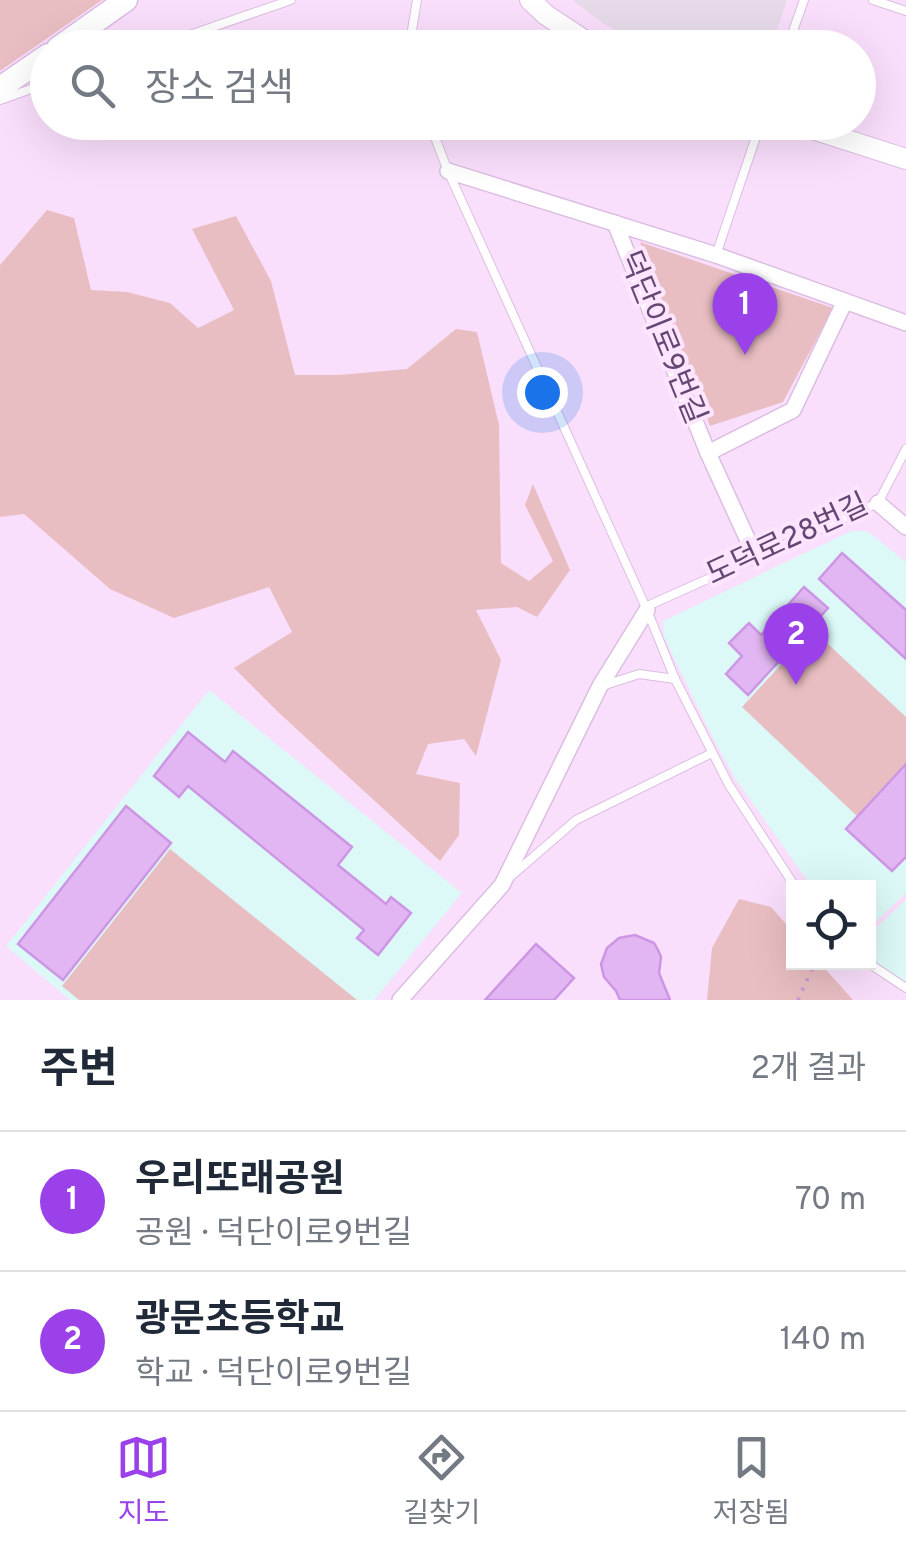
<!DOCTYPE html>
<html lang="ko">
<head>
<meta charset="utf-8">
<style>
	:root { --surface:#fff; --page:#f2f2f3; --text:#1f2937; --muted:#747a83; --line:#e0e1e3; --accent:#9b41e9 }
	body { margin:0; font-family:Overpass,"Noto Sans KR",sans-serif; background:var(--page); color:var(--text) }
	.controls { position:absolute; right:30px; bottom:30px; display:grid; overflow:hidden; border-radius:0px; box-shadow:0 10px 40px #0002 }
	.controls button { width:90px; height:90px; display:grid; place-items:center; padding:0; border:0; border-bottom:2px solid var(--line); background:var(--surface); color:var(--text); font:50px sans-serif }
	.you { position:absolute; left:542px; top:392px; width:35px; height:35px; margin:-25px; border:8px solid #fff; border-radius:50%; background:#1a73e8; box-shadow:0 0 0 15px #1a73e833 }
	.badge { display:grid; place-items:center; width:65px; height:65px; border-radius:50%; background:var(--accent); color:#fff; font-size:32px; font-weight:700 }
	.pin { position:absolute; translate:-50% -82px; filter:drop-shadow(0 2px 5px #0008) }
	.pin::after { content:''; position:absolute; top:52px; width:35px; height:30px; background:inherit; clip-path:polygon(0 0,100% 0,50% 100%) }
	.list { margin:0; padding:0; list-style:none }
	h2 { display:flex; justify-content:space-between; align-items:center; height:130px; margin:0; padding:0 40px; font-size:42px }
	h2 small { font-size:32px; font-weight:400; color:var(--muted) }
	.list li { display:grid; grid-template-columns:65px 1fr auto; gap:30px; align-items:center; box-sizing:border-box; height:140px; padding:0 40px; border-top:2px solid var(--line) }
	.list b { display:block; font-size:38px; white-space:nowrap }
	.list p { margin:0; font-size:32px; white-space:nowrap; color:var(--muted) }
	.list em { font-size:32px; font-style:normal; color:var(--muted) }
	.icon { flex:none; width:55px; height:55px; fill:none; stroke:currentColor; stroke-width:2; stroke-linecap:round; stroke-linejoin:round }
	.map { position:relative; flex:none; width:906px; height:1000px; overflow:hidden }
	.search { position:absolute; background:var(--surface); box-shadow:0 10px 40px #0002; left:30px; right:30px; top:30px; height:110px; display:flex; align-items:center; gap:25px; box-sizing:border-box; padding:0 35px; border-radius:55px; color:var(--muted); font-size:38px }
	.sheet { height:410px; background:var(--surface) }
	nav { display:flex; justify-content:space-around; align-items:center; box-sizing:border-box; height:140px; border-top:2px solid var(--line); background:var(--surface); font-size:28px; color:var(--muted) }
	nav a { display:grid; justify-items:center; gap:5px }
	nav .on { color:var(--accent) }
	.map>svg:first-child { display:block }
</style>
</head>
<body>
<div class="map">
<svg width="906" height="1000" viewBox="0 0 906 1000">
	<rect width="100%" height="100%" fill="#fadffc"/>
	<polygon fill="#e7dbea" points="572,0 787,0 771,47 655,48 634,40 604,24"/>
	<g fill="#dcf8f7">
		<polygon points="851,531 867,531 906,562 906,893 869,928 868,888 812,887 735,778 710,732 664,637 663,621"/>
		<polygon points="209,690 462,893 374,1000 70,1000 6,946"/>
		<polygon points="906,900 906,985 886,973 869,958 868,935"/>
	</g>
	<g fill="#e9bec2">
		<polygon points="0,0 102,0 0,71"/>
		<polygon points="47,210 74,218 91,290 127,292 170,303 198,328 234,310 192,229 236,216 271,281 295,375 339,375 407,369 456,329 477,332 499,425 501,563 529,581 553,561 525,505 533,484 570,570 537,617 517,607 476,610 501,660 476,756 464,739 428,744 416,774 460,783 459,835 440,861 278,712 234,668 292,632 269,587 174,618 110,589 24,514 0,517 0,265"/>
		<polygon points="640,242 833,308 783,402 710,426"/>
		<polygon points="813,630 906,717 906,764 858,817 742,707"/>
		<polygon points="170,849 357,1000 79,1000 62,986"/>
		<polygon points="739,899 771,907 793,932 794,962 820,963 853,1000 707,1000 712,948"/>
	</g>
	<g fill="#e1b6f2" stroke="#cd96e5" stroke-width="2.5">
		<polygon points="842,553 906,610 906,659 819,579"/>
		<polygon points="804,587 828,608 748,695 726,674 742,656 729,643 749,623 761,635"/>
		<polygon points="188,732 225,762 233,751 352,847 338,865 386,904 391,897 411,913 378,955 357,938 364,930 188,786 179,797 154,776"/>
		<polygon points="906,764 906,857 892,871 846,829"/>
		<polygon points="126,806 171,843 63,980 18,944"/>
		<polygon points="635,935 654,943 658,950 661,957 659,973 670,1000 620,1000 616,991 604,977 601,964 607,948 619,938"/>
		<polygon points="536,944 574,978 554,1000 485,1000"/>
	</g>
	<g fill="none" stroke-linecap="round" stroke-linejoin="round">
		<defs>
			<g id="service">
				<polyline points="873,0 906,11"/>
				<polyline points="152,48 291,0"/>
				<polyline points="409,48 417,0"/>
				<polyline points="787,48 804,0"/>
				<polyline points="0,100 48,83"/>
				<polyline points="429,122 448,171 647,610 675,679 729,785 796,888"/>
				<polyline points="716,255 761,122"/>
				<polyline points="645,607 878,503 906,449"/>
				<polyline points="602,686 639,674 675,679"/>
				<polyline points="509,878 576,820 712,753"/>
				<polyline points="867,962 906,988"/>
			</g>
			<g id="minor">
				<polyline points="448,171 716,255 906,323"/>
				<polyline points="615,223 708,453 756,558"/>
				<polyline points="708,453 793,410 845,301"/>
				<polyline points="878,503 906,527"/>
				<polyline points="400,1000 502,885 600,686 647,610"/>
			</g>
			<g id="tertiary">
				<polyline points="530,0 546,15 596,48"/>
				<polyline points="791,122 906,159"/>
			</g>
			<g id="secondary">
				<polyline points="58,48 126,0"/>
				<polyline points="0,88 48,55"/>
			</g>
		</defs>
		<use href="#service" stroke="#dbbee2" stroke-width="10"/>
		<use href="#minor" stroke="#dbbee2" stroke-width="18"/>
		<use href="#tertiary" stroke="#dbbee2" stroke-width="22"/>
		<use href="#secondary" stroke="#debbe7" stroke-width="25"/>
		<polyline stroke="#c49ad6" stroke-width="4" stroke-dasharray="2.5 8" stroke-linecap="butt" points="798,1000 815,962"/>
		<use href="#service" stroke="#fff" stroke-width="8"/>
		<use href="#minor" stroke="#fff" stroke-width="15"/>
		<use href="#tertiary" stroke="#fff" stroke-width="20"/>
		<use href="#secondary" stroke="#fff" stroke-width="22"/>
	</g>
	<g text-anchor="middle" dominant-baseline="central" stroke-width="8" stroke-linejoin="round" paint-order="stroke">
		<g font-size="30" fill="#644772" stroke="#fde5ff">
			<text transform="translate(661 338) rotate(68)">덕단이로9번길</text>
			<text transform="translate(788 541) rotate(-25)">도덕로28번길</text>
		</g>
	</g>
</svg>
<div class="controls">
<button><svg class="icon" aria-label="locate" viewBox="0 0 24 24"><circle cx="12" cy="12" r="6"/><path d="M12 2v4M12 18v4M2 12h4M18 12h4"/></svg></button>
</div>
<div class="you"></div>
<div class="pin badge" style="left:745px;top:355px">1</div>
<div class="pin badge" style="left:796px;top:685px">2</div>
<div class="search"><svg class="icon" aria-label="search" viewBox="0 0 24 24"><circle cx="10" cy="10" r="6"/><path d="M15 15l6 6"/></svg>장소 검색</div>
</div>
<section class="sheet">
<h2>주변<small>2개 결과</small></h2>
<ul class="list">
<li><span class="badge">1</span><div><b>우리또래공원</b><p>공원 · 덕단이로9번길</p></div><em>70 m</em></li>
<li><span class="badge">2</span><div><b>광문초등학교</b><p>학교 · 덕단이로9번길</p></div><em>140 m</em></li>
</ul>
</section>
<nav>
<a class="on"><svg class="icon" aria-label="map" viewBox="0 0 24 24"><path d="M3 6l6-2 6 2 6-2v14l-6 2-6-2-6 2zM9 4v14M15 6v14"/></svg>지도</a>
<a><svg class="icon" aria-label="directions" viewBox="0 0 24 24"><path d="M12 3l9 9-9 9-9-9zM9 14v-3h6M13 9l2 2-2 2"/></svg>길찾기</a>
<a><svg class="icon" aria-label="saved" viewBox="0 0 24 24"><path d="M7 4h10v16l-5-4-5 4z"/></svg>저장됨</a>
</nav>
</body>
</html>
